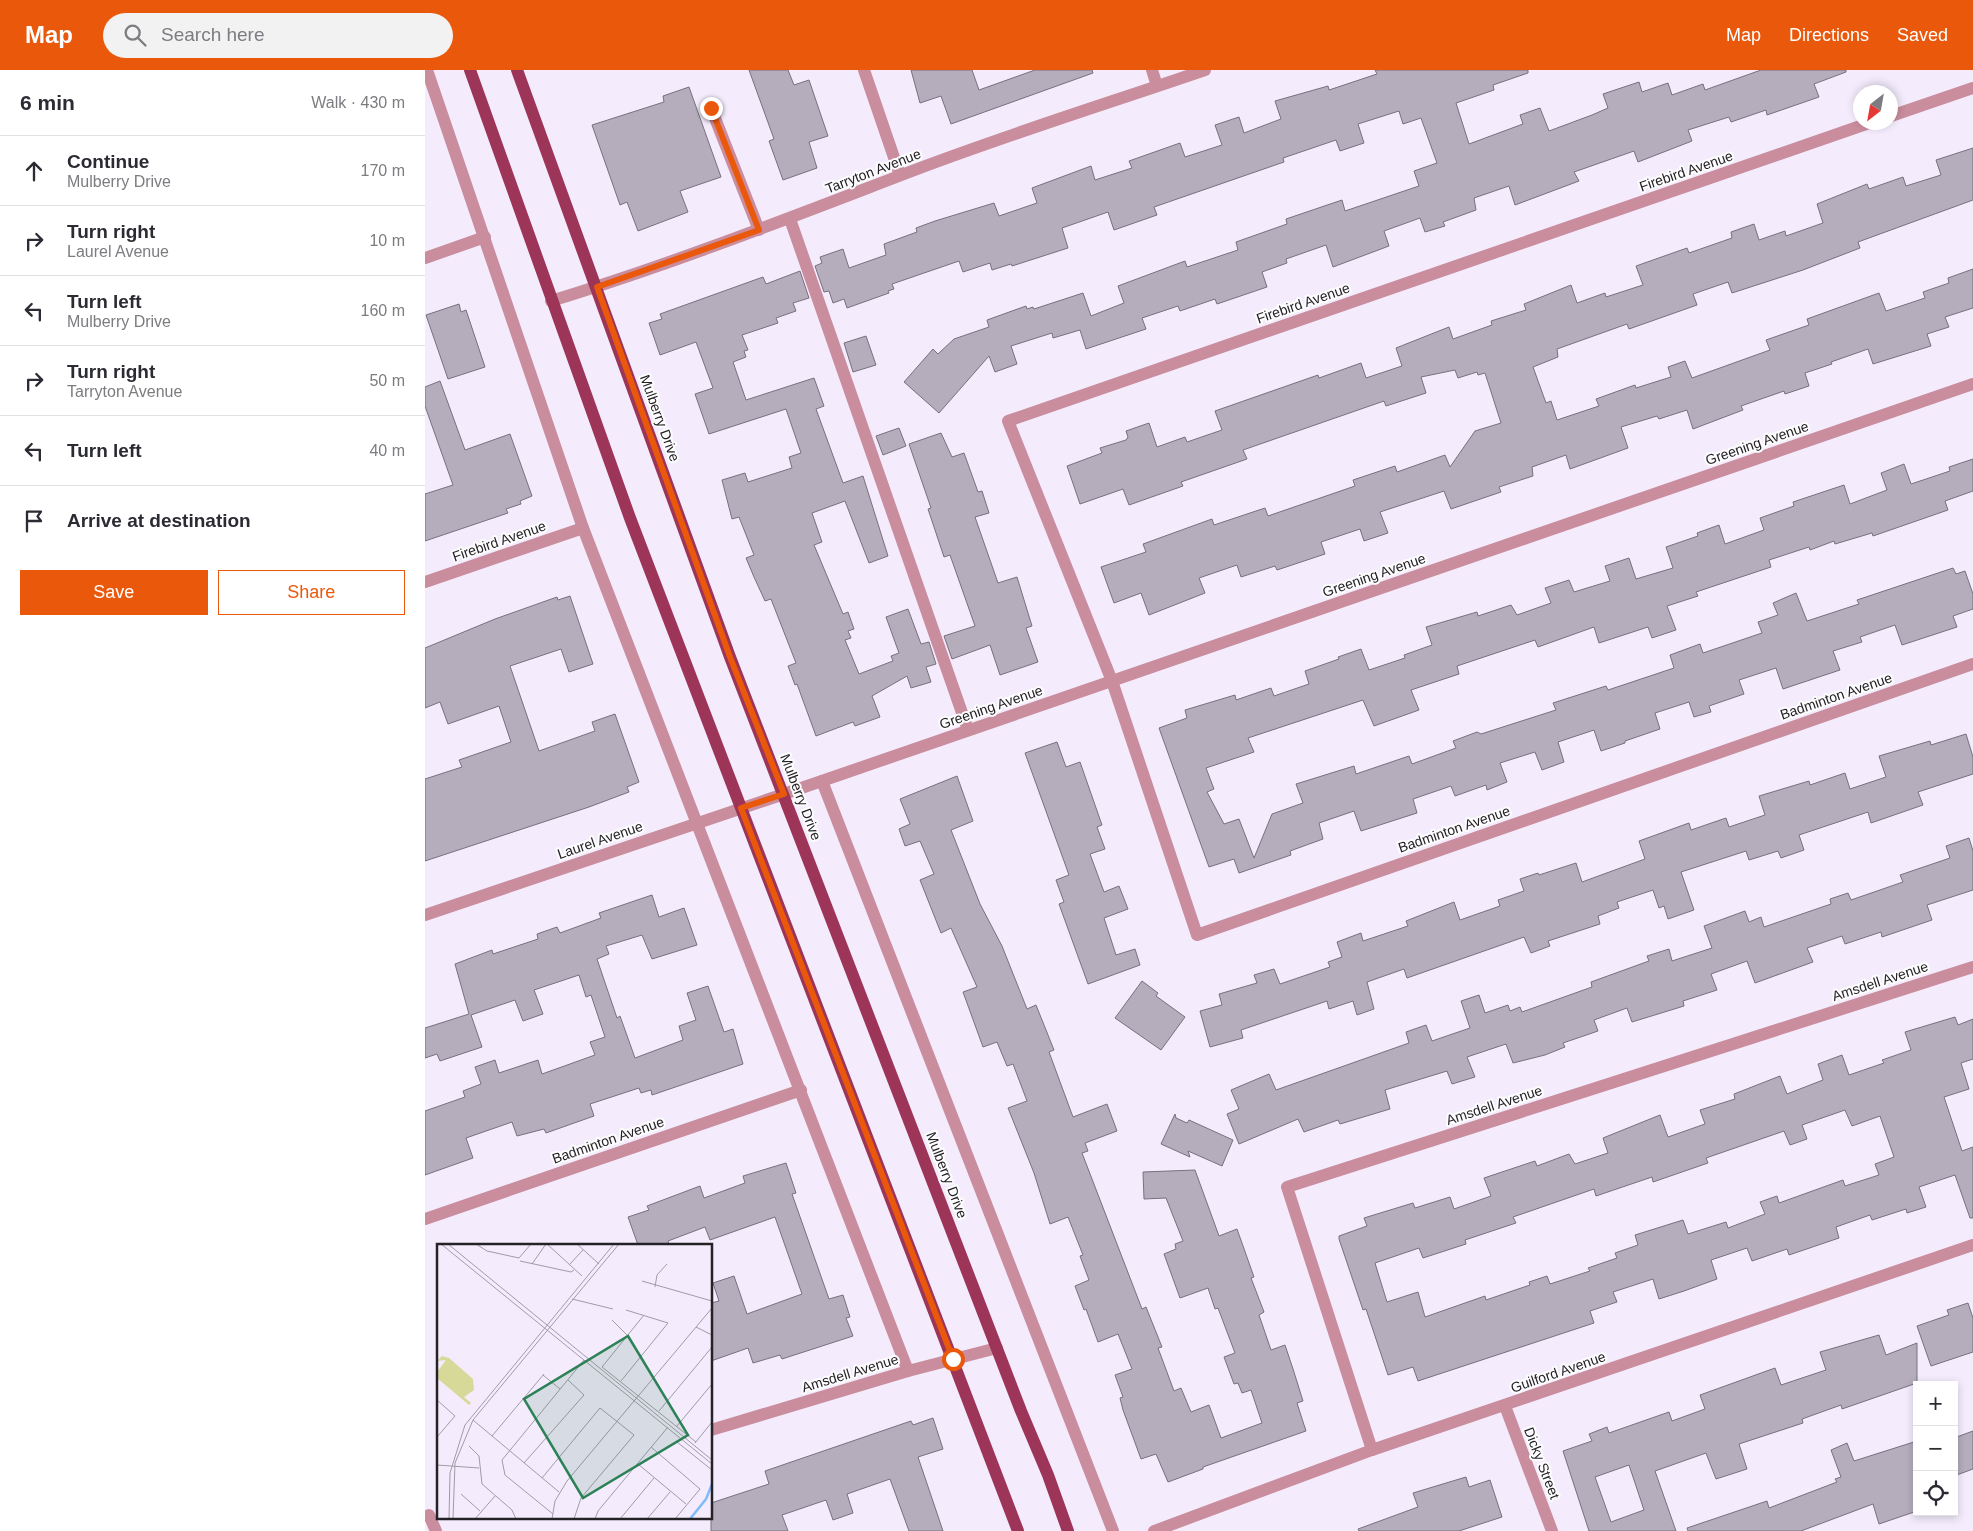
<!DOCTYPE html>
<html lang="en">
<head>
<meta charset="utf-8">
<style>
	:root { --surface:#fff; --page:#f2f2f3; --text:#2b2b33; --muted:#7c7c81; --line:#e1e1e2; --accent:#ea580c }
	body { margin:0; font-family:Arial,sans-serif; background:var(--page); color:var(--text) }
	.controls { position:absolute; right:15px; bottom:15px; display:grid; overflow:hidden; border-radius:0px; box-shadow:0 2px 8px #0003 }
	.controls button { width:45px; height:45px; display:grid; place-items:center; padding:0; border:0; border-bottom:1px solid var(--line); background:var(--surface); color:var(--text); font:25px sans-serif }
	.compass { position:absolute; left:1428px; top:15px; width:45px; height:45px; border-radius:50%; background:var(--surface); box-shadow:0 2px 8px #0003; rotate:211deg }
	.stop { position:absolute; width:15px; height:15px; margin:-11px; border:4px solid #ea580c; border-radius:50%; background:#fff }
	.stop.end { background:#ea580c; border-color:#fff; box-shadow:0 1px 5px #0008 }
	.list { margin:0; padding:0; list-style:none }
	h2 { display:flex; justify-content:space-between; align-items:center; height:65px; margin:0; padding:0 20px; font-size:21px }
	h2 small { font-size:16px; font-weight:400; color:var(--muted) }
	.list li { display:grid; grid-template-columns:32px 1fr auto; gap:15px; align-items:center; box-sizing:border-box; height:70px; padding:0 20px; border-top:1px solid var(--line) }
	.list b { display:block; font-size:19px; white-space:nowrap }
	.list p { margin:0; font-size:16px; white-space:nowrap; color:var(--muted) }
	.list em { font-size:16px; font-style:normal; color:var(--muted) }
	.actions { display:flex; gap:10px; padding:15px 20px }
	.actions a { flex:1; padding:11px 0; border:1px solid var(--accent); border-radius:0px; text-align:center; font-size:18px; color:var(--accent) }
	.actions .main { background:var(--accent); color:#fff }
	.icon { flex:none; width:28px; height:28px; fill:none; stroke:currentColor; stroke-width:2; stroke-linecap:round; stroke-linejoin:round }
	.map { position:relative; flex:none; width:1548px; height:1461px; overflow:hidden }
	header { display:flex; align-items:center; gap:30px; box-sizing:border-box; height:70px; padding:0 25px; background:var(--accent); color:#fff }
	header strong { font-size:24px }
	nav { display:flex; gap:28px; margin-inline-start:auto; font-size:18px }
	.search { width:350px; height:45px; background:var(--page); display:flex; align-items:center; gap:12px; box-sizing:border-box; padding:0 18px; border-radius:28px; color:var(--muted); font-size:19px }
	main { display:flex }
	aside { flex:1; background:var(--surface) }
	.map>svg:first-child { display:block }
</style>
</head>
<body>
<header>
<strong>Map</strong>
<div class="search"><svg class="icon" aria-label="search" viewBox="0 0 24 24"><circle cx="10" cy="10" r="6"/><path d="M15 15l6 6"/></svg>Search here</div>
<nav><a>Map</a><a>Directions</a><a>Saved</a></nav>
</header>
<main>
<aside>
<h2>6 min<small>Walk · 430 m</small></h2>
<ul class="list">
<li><svg class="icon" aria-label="ahead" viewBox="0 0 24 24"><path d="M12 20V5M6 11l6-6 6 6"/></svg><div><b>Continue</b><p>Mulberry Drive</p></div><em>170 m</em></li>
<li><svg class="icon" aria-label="right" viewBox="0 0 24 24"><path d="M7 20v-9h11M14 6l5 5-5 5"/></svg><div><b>Turn right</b><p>Laurel Avenue</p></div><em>10 m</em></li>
<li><svg class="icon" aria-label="left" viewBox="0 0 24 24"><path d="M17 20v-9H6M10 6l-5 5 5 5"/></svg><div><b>Turn left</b><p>Mulberry Drive</p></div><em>160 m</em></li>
<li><svg class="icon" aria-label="right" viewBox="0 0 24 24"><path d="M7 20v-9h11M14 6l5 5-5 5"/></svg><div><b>Turn right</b><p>Tarryton Avenue</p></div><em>50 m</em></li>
<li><svg class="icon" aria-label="left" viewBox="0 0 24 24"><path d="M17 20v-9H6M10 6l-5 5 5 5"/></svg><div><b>Turn left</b></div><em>40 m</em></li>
<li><svg class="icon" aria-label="arrive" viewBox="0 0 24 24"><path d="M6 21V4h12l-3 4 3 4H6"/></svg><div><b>Arrive at destination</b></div></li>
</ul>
<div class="actions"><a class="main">Save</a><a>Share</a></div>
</aside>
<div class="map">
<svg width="1548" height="1461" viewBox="0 0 1548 1461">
	<rect width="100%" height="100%" fill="#f4ecfd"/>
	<g fill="#b5acbc" stroke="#78707f" fill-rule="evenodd">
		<polygon points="324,0 363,0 369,15 384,10 403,66 384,72 392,98 358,110 344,71 349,69"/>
		<polygon points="486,0 547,0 554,20 610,0 667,0 668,3 526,54 516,26 495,33"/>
		<polygon points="950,0 1103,0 1103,3 1068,15 1069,20 1031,33 1044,74 1098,54 1095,45 1115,38 1124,61 1167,45 1183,38 1178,24 1214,12 1217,22 1243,13 1247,25 1278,14 1280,20 1336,0 1421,0 1421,2 1389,14 1394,27 1342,45 1341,40 1306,52 1304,47 1263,60 1267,71 1213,92 1209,81 1149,102 1154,111 1090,135 1084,116 1049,128 1051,140 1018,152 1020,156 1000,162 995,148 959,161 964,176 908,197 901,175 861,189 862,193 837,202 842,217 792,234 790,229 755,241 753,236 717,248 721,259 661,279 655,260 628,268 627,263 586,276 592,294 570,302 564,286 514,343 479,312 508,279 513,284 529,269 564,257 562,250 601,236 602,239 608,237 609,239 658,223 666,246 699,233 693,216 760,191 762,197 813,180 811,172 862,154 861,149 917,130 920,141 994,116 989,101 1012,93 996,48 978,54 974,41 933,54 939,73 915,81 911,70 858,88 859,92 729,137 732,145 689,160 683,142 637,158 643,178 587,196 586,194 567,200 565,193 538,202 534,191 467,214 469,219 463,221 464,223 422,238 419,229 408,233 404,221 399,222 390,196 397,193 395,187 418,179 424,198 461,185 459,174 492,162 491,158 510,151 569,133 574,146 612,133 607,118 666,96 670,110 707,98 704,91 755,73 760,87 797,75 790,55 814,47 819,63 856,49 850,31 903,16 904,20 952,4"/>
		<polygon points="264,17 296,107 255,121 263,142 213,161 202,132 195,135 167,55 239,32 238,26"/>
		<polygon points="1548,78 1548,130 1433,172 1435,178 1378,200 1307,223 1303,212 1268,224 1272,235 1204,259 1202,254 1132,279 1133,287 1108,297 1121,333 1126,331 1132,350 1174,336 1171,329 1210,315 1211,318 1246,307 1243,297 1260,291 1267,308 1345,280 1341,270 1384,255 1382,249 1454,223 1461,241 1500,228 1498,222 1524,213 1523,208 1548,199 1548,238 1520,247 1524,257 1502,264 1506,276 1448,294 1443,279 1406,292 1407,294 1380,303 1384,316 1360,324 1359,321 1316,336 1318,340 1268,359 1262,340 1234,349 1232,346 1196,357 1203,378 1145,399 1141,385 1107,397 1108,406 1074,417 1076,422 1026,439 1019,421 955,442 963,463 939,471 935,459 896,472 900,484 852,500 850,496 816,507 812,495 774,508 780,523 724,545 716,523 689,533 676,497 721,482 718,474 787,449 789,455 840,438 843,446 930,416 928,410 970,396 972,402 1020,385 1025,397 1050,361 1076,353 1060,303 1053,305 1052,302 1033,308 1030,300 996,307 1001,323 961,336 959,331 818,380 822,389 756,412 758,416 704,435 698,419 655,434 642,396 677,383 675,378 701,370 703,367 701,361 724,353 732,377 760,367 762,372 797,360 790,341 893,305 894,308 936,293 941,308 977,296 971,278 1024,257 1028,269 1067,255 1066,251 1101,240 1099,234 1146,215 1152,233 1180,223 1181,227 1218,215 1211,196 1262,178 1264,183 1307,168 1306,162 1329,154 1334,170 1360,161 1361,166 1398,153 1392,134 1442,114 1444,119 1478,107 1481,116 1516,105 1511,90"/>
		<polygon points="375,201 384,228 368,233 371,241 351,248 353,253 317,265 323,280 319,281 321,287 308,292 321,330 389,308 399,336 391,339 418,413 438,406 463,486 444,493 420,431 387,443 397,472 389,475 418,544 423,542 429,559 423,561 426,568 420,570 434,604 468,591 466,586 474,583 461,547 483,539 496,574 504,572 511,594 501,597 506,612 486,618 482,606 447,626 455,647 430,656 428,652 391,666 372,614 370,615 363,596 371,593 346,529 340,531 329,507 321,488 329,485 314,447 307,449 297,410 320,403 323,412 367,398 364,387 376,383 361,339 284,364 270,324 288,318 271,272 235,285 224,253 237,249 235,244 338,207 341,214"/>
		<polygon points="34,234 36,242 41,240 60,297 23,309 1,245"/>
		<polygon points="441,266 451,295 428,302 419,273"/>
		<polygon points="15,311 40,380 85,364 107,426 95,431 96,434 81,439 83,443 0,471 0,424 28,415 0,336 0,317"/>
		<polygon points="474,358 481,376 458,385 451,366"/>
		<polygon points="516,363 527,387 539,383 553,422 557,421 564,443 550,447 573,513 592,507 607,556 601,558 613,592 575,605 565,575 527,589 519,566 550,556 525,485 519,487 503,439 506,438 484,374"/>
		<polygon points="1548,389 1548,421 1520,431 1523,440 1448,466 1447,463 1410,474 1409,471 1385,480 1384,477 1344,490 1346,497 1271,522 1273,526 1242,536 1251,560 1227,568 1223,557 1174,573 1169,557 1113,577 1110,570 1032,596 1034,604 986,620 994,640 949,656 938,630 823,668 829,682 781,698 789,719 782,722 799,754 814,749 829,788 847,744 878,733 871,714 929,696 931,704 984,686 987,694 1031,678 1028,671 1052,662 1056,664 1131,640 1128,633 1181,616 1183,620 1249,598 1245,585 1275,574 1278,583 1337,563 1333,552 1353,545 1348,533 1371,523 1382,551 1434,534 1432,530 1528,498 1531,504 1540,501 1548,524 1548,539 1528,546 1532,557 1477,575 1470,555 1435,567 1437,572 1408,581 1415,600 1358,619 1351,598 1314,610 1319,624 1284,636 1286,642 1269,647 1264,632 1230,643 1235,659 1200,671 1200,673 1176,681 1169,660 1133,672 1139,692 1117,700 1110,682 1075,693 1082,712 1062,720 1061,715 1030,726 1026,716 988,729 992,743 936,761 929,741 894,753 898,769 865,781 866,785 814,803 809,789 784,797 734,658 762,648 760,640 810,625 811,630 846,618 849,626 884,614 880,601 914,589 913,587 936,579 944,600 980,588 979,585 1007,575 1001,557 1052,542 1053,546 1086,535 1092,545 1126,533 1120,518 1144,510 1149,522 1185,511 1180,496 1204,488 1211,509 1248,498 1241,477 1273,466 1272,463 1294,455 1300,474 1339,460 1335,448 1369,436 1368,432 1419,415 1425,434 1462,420 1456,403 1479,394 1486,414 1525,401 1524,397"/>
		<polygon points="145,526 168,594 144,602 136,579 85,596 114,681 170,661 167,652 190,644 214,712 202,717 204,722 164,737 0,791 0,709 37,697 34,690 86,672 74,636 23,654 15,632 0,638 0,578 70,549 132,527 133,530"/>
		<polygon points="1541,664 1548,687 1548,704 1493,722 1498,735 1446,753 1443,742 1374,765 1379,780 1356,788 1353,781 1324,790 1321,781 1256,802 1269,840 1243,849 1239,836 1234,838 1228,820 1192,832 1194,838 1173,846 1175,854 1123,871 1125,876 1106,883 1099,867 982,908 979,899 942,912 949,939 932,945 928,931 904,939 902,931 816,960 818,968 785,977 775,941 797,935 794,924 832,913 829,905 849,899 855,914 905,897 903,892 917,887 912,872 936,863 938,871 983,856 981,851 1029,832 1035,850 1075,836 1073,830 1099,821 1095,809 1113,803 1114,805 1151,793 1157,812 1220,789 1214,771 1264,753 1266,760 1301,748 1304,757 1340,745 1334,726 1384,711 1385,715 1420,703 1425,719 1461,707 1454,686 1505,671 1506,675"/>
		<polygon points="632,672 641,697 655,692 677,755 672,757 680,779 665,784 679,822 694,816 703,839 679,848 691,885 710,879 715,895 663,914 634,834 639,832 631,810 644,805 600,683"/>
		<polygon points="532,706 548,751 526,760 555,834 577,876 602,939 611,935 629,980 624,982 648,1047 682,1034 692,1061 660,1073 663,1081 657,1083 717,1239 721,1237 737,1277 733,1278 749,1321 756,1318 766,1342 784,1335 796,1368 837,1353 826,1320 817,1323 813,1313 809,1314 799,1287 810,1283 793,1238 790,1239 783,1218 755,1228 739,1184 751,1179 750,1174 758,1171 741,1128 719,1129 718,1102 770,1100 794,1166 812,1159 829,1207 826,1208 839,1242 834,1245 846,1280 860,1275 868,1299 878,1331 872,1333 881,1361 778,1397 778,1399 743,1412 731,1384 716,1389 698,1340 695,1328 698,1327 690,1305 707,1299 693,1264 673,1272 661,1239 659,1240 650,1216 664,1210 655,1186 658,1185 643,1147 625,1154 609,1103 583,1038 602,1031 588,994 582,996 572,972 558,977 538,922 552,917 526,858 516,863 495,810 509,804 495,771 480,776 474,759 485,754 475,729"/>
		<polygon points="1544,768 1548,781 1548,820 1502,835 1507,850 1457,867 1456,862 1420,874 1417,866 1382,878 1388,892 1330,913 1322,891 1286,904 1292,920 1258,931 1259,936 1207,952 1202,938 1169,950 1173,961 1138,973 1140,977 1120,985 1088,993 1081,974 1042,987 1050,1007 1027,1014 1022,1001 960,1020 965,1039 915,1054 913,1050 879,1062 873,1049 814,1074 802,1044 814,1039 806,1020 844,1004 851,1020 984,973 981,962 1001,955 1007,971 1045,958 1036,931 1054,925 1060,943 1083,935 1085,941 1095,937 1097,942 1167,917 1166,912 1224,891 1222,886 1244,879 1247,891 1287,878 1279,856 1320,841 1324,852 1336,847 1339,857 1406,834 1405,829 1423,823 1426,830 1478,812 1475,805 1525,788 1521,776"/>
		<polygon points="227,825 234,847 259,838 272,875 227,889 217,865 181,876 184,884 172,889 192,948 195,946 210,988 258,970 254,956 271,950 262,923 283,916 299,962 308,959 318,994 227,1025 226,1020 216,1023 214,1018 165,1034 169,1046 121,1063 119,1059 92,1066 87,1052 41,1068 48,1088 0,1105 0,1041 40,1027 38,1021 56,1014 50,997 70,990 74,1003 113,990 117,1004 170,985 165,972 180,967 166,925 161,927 154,905 109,920 118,944 98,951 90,930 46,945 57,977 15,991 12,984 0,988 0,958 44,944 30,894 67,880 68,884 113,869 112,864 132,857 135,863 176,848 174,843"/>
		<polygon points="717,911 733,923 731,926 760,947 736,980 690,948"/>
		<path d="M1530 947 1533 955 1548 949V989L1536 993 1544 1019 1519 1027 1537 1081 1548 1077V1148H1545L1530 1105 1494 1117 1501 1137 1482 1143 1481 1139 1447 1150 1445 1145 1411 1157 1414 1168 1364 1185 1362 1179 1327 1191 1322 1178 1286 1190 1292 1209 1259 1221 1234 1229 1228 1209 1188 1222 1192 1232 1165 1241 1169 1253 993 1311 988 1297 963 1305 941 1239 938 1240 914 1169V1166L942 1156 939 1148 988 1133 990 1138 1025 1127 1029 1139 1066 1126 1059 1108 1110 1091 1112 1096 1144 1084 1150 1094 1183 1083 1178 1068 1235 1045 1243 1067 1280 1054 1275 1040 1310 1029 1309 1024 1355 1006 1362 1024 1398 1010 1393 994 1417 985 1424 1005 1459 993 1457 990 1486 980 1480 962ZM1420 1040 1427 1056 1455 1046 1469 1087 1450 1094 1454 1105 1420 1116 1418 1110 1354 1133 1352 1126 1335 1132 1340 1144 1303 1158 1301 1152 1263 1164 1258 1150 1210 1165 1213 1175 1190 1183 1192 1188 1163 1198 1165 1201 1125 1214 1122 1206 1104 1212 1105 1215 1061 1230 1060 1226 1000 1247 993 1222 962 1232 950 1193 994 1178 998 1188 1041 1174 1040 1170 1091 1153 1088 1147 1169 1119 1171 1126 1227 1107 1228 1112 1283 1093 1281 1088 1359 1061 1365 1075 1382 1069 1377 1055Z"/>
		<polygon points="750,1044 751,1048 762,1053 764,1050 808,1070 797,1096 763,1081 765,1087 736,1074"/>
		<polygon points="361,1093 371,1123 367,1124 404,1229 418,1225 425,1247 421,1248 428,1266 357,1289 355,1285 328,1293 323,1278 286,1291 286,1233 294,1231 288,1213 309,1206 322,1244 377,1224 350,1147 285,1170 280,1157 243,1171 244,1175 213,1175 203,1147 224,1140 222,1136 275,1116 279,1128 320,1113 318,1106"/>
		<polygon points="1543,1233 1548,1248 1548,1282 1506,1296 1492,1256 1524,1245 1522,1240"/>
		<path d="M1454 1265 1461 1285 1492 1273V1313L1417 1339 1416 1335 1377 1349 1378 1353 1314 1374 1322 1399 1291 1409 1281 1383 1230 1401 1251 1461H1164L1138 1381 1167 1371 1164 1364 1182 1357 1184 1363 1244 1342 1247 1351 1280 1339 1275 1325 1350 1298 1356 1315 1401 1300 1395 1282ZM1204 1395 1219 1440 1186 1452 1170 1407Z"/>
		<polygon points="508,1348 518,1379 493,1387 518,1461 484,1461 465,1409 422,1424 428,1443 408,1450 401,1430 357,1445 363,1461 286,1461 286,1433 344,1414 340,1401 486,1351 488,1355"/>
		<polygon points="1548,1361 1548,1399 1529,1406 1529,1368"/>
		<polygon points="1492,1371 1492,1441 1454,1454 1448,1434 1376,1461 1263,1461 1262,1458 1342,1431 1344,1438 1412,1412 1410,1409 1416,1407 1406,1380 1422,1373 1429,1391"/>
		<polygon points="1041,1407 1044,1417 1065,1410 1077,1447 1034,1461 934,1461 933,1459 993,1437 988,1423"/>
	</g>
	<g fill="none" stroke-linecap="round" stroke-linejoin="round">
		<g stroke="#c98d9d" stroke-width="12">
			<polyline points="2,0 158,458 483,1301"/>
			<polyline points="439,0 475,105"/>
			<polyline points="727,0 732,16"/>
			<polyline points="286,38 334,160"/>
			<polyline points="1466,46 1548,18"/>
			<polyline points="1447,52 583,351 687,611 772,865 1548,594"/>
			<polyline points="365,149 543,660"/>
			<polyline points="0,188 60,167"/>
			<path d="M126 231C244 195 359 150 474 106 574 67 678 35 780 0"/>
			<polyline points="0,512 158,458"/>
			<polyline points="397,711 688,1461"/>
			<polyline points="0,845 359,724 1548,314"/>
			<polyline points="0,1149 376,1020"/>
			<polyline points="1080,1336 1127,1461"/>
			<polyline points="286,1360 483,1301 572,1278"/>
			<polyline points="947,1380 862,1117 1548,897"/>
			<polyline points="4,1445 11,1461"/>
			<polyline points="729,1461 947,1380 1548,1175"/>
		</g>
		<g stroke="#9d3559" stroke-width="12">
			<polyline points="45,0 205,448 593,1461"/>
			<polyline points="92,0 305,587 596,1341 623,1405 643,1461"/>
		</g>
	</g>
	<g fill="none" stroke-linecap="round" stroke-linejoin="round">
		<polyline stroke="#ea580c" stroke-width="6" points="286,38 334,160 172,217 305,587 359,724 316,738 528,1289"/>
	</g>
	<g text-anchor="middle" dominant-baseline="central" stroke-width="4" stroke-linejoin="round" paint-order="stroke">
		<g font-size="14" fill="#242127" stroke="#fdfdfd">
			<text transform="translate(448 101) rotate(-21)">Tarryton Avenue</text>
			<text transform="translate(1261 101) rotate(-19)">Firebird Avenue</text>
			<text transform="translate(878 233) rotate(-19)">Firebird Avenue</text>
			<text transform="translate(235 348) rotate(70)">Mulberry Drive</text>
			<text transform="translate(1332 373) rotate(-19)">Greening Avenue</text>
			<text transform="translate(74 471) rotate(-19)">Firebird Avenue</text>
			<text transform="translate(949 505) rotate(-19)">Greening Avenue</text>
			<text transform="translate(1411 626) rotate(-19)">Badminton Avenue</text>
			<text transform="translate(566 637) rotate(-19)">Greening Avenue</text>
			<text transform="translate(376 727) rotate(69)">Mulberry Drive</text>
			<text transform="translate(1029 759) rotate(-19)">Badminton Avenue</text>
			<text transform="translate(175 770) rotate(-19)">Laurel Avenue</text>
			<text transform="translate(1455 911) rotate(-18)">Amsdell Avenue</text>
			<text transform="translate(1069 1035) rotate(-18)">Amsdell Avenue</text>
			<text transform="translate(183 1070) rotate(-19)">Badminton Avenue</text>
			<text transform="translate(522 1105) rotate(69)">Mulberry Drive</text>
			<text transform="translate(1133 1302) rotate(-19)">Guilford Avenue</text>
			<text transform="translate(425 1303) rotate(-17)">Amsdell Avenue</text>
			<text transform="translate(1117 1393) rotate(69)">Dicky Street</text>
		</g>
	</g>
	<g transform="translate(12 1174)">
		<rect width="275" height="275" fill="#f4ecfd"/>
		<path d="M5 112 12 114 36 135 37 146 27 153 34 159 32 161 0 134V128L9 116 0 117Z" fill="#d6d997"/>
		<path fill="none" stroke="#84baf9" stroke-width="2.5" d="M253 275 269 255 275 240"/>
		<path fill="none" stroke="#a19ba7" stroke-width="1" d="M4 0 275 220M11 0 275 216M39 0 50 7 82 14 94 0M110 0 145 32M140 0 162 20M83 17 134 28 137 26M95 20 109 0M132 21 146 6M205 37 275 57M218 43 220 31 230 20M135 55 176 65M175 76 192 93M259 83 275 91M165 123 259 198M165 123 207 71M106 131 123 145M184 137 231 79 189 66M0 156 18 172 0 193M222 167 275 103M36 176 122 248M240 182 275 140M55 192 107 130M240 198 275 226M258 199 275 178M32 202 42 212 45 240 75 266 79 275M214 203 263 245 238 275M87 219 147 151 131 136M201 220 249 260M0 221 42 224M105 234 163 164 197 191 144 254 137 275M24 250 43 267M116 270 68 231 65 216 147 116M12 275 13 229 28 181 177 0M16 275 18 219 36 176 182 0M38 275 58 252M115 275 118 257 130 237 275 64M158 275 161 267 231 183M183 275 217 234M210 275 233 248"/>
		<path fill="#2c8256" fill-opacity="0.15" stroke="#2c8256" stroke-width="2.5" d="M191 92 251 191 146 254 87 155Z"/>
		<rect width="275" height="275" fill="none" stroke="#242127" stroke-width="2.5"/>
	</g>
</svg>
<div class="controls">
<button>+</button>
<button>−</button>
<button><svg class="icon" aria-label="locate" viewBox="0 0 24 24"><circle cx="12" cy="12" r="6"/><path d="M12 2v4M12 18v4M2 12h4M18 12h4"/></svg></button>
</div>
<svg class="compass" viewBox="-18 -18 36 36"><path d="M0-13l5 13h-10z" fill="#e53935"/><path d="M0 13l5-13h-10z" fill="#7c7c81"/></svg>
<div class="stop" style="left:528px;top:1289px"></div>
<div class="stop end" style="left:286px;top:38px"></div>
</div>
</main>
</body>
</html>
